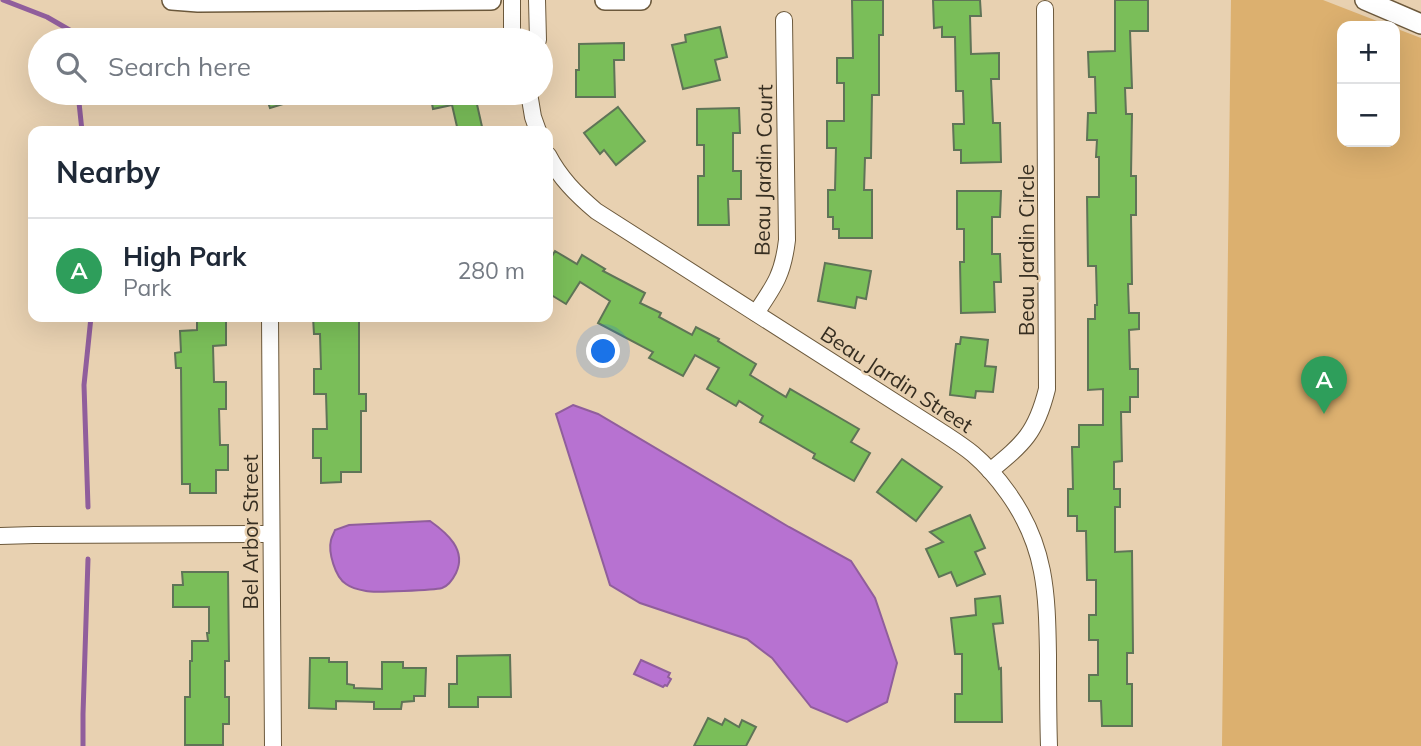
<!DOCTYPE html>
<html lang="en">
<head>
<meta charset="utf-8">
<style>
	:root { --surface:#fff; --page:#f2f2f3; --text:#1f2937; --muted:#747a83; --line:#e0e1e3; --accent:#b45309 }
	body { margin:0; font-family:Mulish,sans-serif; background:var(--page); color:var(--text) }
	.controls { position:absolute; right:21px; top:21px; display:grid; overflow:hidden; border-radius:14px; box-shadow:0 7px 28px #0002 }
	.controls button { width:63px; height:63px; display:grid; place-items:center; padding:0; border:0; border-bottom:2px solid var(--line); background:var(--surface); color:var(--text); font:35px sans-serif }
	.you { position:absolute; left:604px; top:352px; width:24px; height:24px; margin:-18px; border:5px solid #fff; border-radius:50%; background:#1a73e8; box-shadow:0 0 0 10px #1a73e833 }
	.badge { display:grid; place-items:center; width:46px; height:46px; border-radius:50%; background:var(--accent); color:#fff; font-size:23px; font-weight:700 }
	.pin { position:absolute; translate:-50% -58px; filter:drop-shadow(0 2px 4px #0008) }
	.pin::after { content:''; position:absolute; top:37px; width:24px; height:21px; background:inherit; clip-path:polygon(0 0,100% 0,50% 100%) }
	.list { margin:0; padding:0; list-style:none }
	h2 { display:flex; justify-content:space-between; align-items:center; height:91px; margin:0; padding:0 28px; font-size:30px }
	h2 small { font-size:23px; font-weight:400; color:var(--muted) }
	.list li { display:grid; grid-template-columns:46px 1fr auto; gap:21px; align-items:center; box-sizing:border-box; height:105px; padding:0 28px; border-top:2px solid var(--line) }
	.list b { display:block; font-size:26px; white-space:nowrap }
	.list p { margin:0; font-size:23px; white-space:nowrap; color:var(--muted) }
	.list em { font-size:23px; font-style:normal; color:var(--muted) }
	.icon { flex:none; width:38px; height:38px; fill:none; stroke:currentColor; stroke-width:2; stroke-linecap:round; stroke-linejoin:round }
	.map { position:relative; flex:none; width:1421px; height:746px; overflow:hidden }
	.search { position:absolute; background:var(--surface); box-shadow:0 7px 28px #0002; left:28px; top:28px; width:525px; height:77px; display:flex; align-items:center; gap:18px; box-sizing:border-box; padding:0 24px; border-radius:38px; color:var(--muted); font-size:26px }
	.panel { position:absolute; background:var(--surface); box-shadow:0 7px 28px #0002; left:28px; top:126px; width:525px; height:196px; border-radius:14px }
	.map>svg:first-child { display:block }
</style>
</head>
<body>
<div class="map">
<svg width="1421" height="746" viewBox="0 0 1421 746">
	<rect width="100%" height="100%" fill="#e8d1b1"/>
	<polygon fill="#dcb06f" points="1231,0 1323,0 1390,26 1342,26 1342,142 1395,142 1395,28 1421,38 1421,746 1222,746"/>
	<g fill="#b772d1" stroke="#905e9c" stroke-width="2">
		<polygon points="573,405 598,414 789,527 851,561 875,598 897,663 887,702 847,722 811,707 772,658 747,639 640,603 610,585 556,414"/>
		<path d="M430 521C447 533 467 550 456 573 453 579 448 586 442 588 435 590 373 593 366 591 360 590 350 587 346 584 335 577 328 552 331 540 332 536 334 533 335 530L349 525Z"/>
		<polygon points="641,660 670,673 668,677 671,679 667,686 665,685 663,687 634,674"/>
	</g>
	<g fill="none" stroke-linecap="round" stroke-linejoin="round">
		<g stroke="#905e9c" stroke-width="5">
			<polyline points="3,0 47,17 73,32 74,40"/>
			<polyline points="78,93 82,131"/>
			<polyline points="88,507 84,385 91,317"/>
			<polyline points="83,746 83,714 88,559"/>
		</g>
	</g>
	<g fill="#7abe59" stroke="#5f7457" stroke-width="2">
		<polygon points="852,0 883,0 883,35 879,35 879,95 872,95 871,158 865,158 864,190 872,190 872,238 839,238 839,229 833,229 833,217 828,217 828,190 835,190 836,148 827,148 827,121 844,121 844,83 837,83 837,58 853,58"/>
		<polygon points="933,0 980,0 981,16 970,16 971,54 999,53 999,79 991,79 993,123 1000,123 1001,162 961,163 961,150 954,150 953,124 964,124 963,91 956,91 955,37 942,37 942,27 934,28"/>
		<polygon points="1115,0 1148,0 1148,31 1130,31 1132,88 1125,88 1126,114 1132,114 1131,176 1136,176 1136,215 1131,215 1132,284 1128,284 1129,313 1139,313 1139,329 1129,330 1130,369 1138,369 1138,397 1130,397 1130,412 1121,412 1122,461 1114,462 1114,489 1120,489 1120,507 1115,507 1115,552 1132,551 1133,653 1127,653 1127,684 1132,684 1132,726 1102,726 1101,701 1089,701 1089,675 1098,675 1098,640 1089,640 1089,615 1096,615 1096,580 1087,580 1086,531 1077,531 1077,516 1068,516 1068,489 1073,489 1072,447 1079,447 1079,425 1103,425 1103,389 1088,390 1088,319 1095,319 1095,305 1097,305 1096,266 1088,266 1087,197 1099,197 1099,157 1096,157 1097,140 1087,140 1088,113 1096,113 1095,77 1089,77 1088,52 1115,51"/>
		<polygon points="720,27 727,57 715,60 720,80 683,89 672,45 686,42 685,35"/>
		<polygon points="624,43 624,60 614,60 615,97 576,97 576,70 579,70 579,44"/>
		<polygon points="265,93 308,93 309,96 270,108"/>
		<polygon points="430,93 480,93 481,99 476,100 483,131 458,131 452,105 433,109"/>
		<polygon points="618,107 645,141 616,165 604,150 600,154 584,133"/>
		<polygon points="739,108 740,133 733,133 733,171 741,171 741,199 728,199 729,225 698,225 698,176 704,176 704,145 697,145 697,109"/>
		<polygon points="957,191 1001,191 1000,217 992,217 992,254 1000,254 1001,282 994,282 995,312 961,313 960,262 964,262 964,229 957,229"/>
		<polygon points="555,251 577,264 582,255 605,269 603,271 645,293 640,303 661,313 659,317 692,335 696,327 719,339 718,341 756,364 750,375 786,397 790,389 859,429 851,442 870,453 854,481 813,458 815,454 760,422 763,416 739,401 736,406 707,389 719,368 695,355 683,376 649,358 653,352 598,323 610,301 580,282 566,304 548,293 548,263"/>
		<polygon points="825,263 871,271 866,299 857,297 855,308 818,301"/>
		<polygon points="197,317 226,317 226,345 213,346 214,382 226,382 226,409 219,409 220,445 228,445 228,470 216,470 216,493 190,493 190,484 182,484 181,368 176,368 175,353 181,352 180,331 197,330"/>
		<polygon points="313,317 359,317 359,394 366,394 366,411 361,411 361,472 341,472 341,482 321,483 321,458 313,458 313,429 327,429 326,394 314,394 314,369 321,369 320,334 314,334"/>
		<polygon points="961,337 988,340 985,366 996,367 993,392 976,391 975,398 950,395 956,344 960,344"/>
		<polygon points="902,459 942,487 916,521 877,492"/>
		<polygon points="970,515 985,548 975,552 985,574 957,586 951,572 939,577 926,549 943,542 930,532"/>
		<polygon points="182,572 228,572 229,661 225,661 225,697 229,697 229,724 223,724 223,745 185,745 185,697 190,697 190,661 192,661 192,641 208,641 207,633 209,633 209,607 173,607 173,585 183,585"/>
		<polygon points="1000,596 1003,623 993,624 999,669 1001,668 1002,722 955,722 955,694 962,694 962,654 955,654 951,618 976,615 975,599"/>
		<polygon points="510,655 511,697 478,697 478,707 449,707 449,684 457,684 457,656"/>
		<polygon points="310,658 329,658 329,662 347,662 347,684 354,685 354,688 382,689 382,662 403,662 403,668 426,668 425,696 414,696 414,701 402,702 401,709 374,709 374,702 336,701 336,709 309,708"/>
		<polygon points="708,718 722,725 725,719 739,727 742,720 756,727 746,746 694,746"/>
	</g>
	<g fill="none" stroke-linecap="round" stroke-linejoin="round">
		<defs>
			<g id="minor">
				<polyline points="537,0 538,40"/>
				<polyline points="512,40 512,0"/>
				<polyline points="529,93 533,117 538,131"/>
				<path d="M548 155C560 178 576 194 596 211L937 429C949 437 962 445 973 454 986 465 998 479 1008 493 1046 546 1047 593 1048 655 1048 686 1048 716 1049 746"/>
				<path d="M756 313C775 285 783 274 787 240L784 20"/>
				<polyline points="270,317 273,746"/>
				<path d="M990 471C1024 443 1036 433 1047 389L1045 9"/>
				<polyline points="0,536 34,535 271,534"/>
			</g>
			<g id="tertiary">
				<polyline points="172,0 198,2 491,0"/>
				<polyline points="605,0 641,0"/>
				<polyline points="1365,0 1421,24"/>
			</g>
		</defs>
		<use href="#minor" stroke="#6c593c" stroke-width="18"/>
		<use href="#tertiary" stroke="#6c593c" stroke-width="22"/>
		<use href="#minor" stroke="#fff" stroke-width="16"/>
		<use href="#tertiary" stroke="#fff" stroke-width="19"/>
	</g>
	<g text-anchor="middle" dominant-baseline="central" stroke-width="5" stroke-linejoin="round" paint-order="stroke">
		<g font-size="21" fill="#362e21" stroke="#e8d1b1">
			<text transform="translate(763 170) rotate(-89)">Beau Jardin Court</text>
			<text transform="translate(1026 250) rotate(-90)">Beau Jardin Circle</text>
			<text transform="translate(897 379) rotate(33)">Beau Jardin Street</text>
			<text transform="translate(250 532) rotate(-90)">Bel Arbor Street</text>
		</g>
	</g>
</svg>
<div class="controls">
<button>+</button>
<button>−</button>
</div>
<div class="you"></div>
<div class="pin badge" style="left:1324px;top:414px;background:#2e9e5b">A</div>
<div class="search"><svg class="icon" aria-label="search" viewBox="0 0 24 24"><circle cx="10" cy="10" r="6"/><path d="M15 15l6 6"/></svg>Search here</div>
<section class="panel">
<h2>Nearby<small></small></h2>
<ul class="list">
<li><span class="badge" style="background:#2e9e5b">A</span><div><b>High Park</b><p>Park</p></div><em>280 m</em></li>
</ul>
</section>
</div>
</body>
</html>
